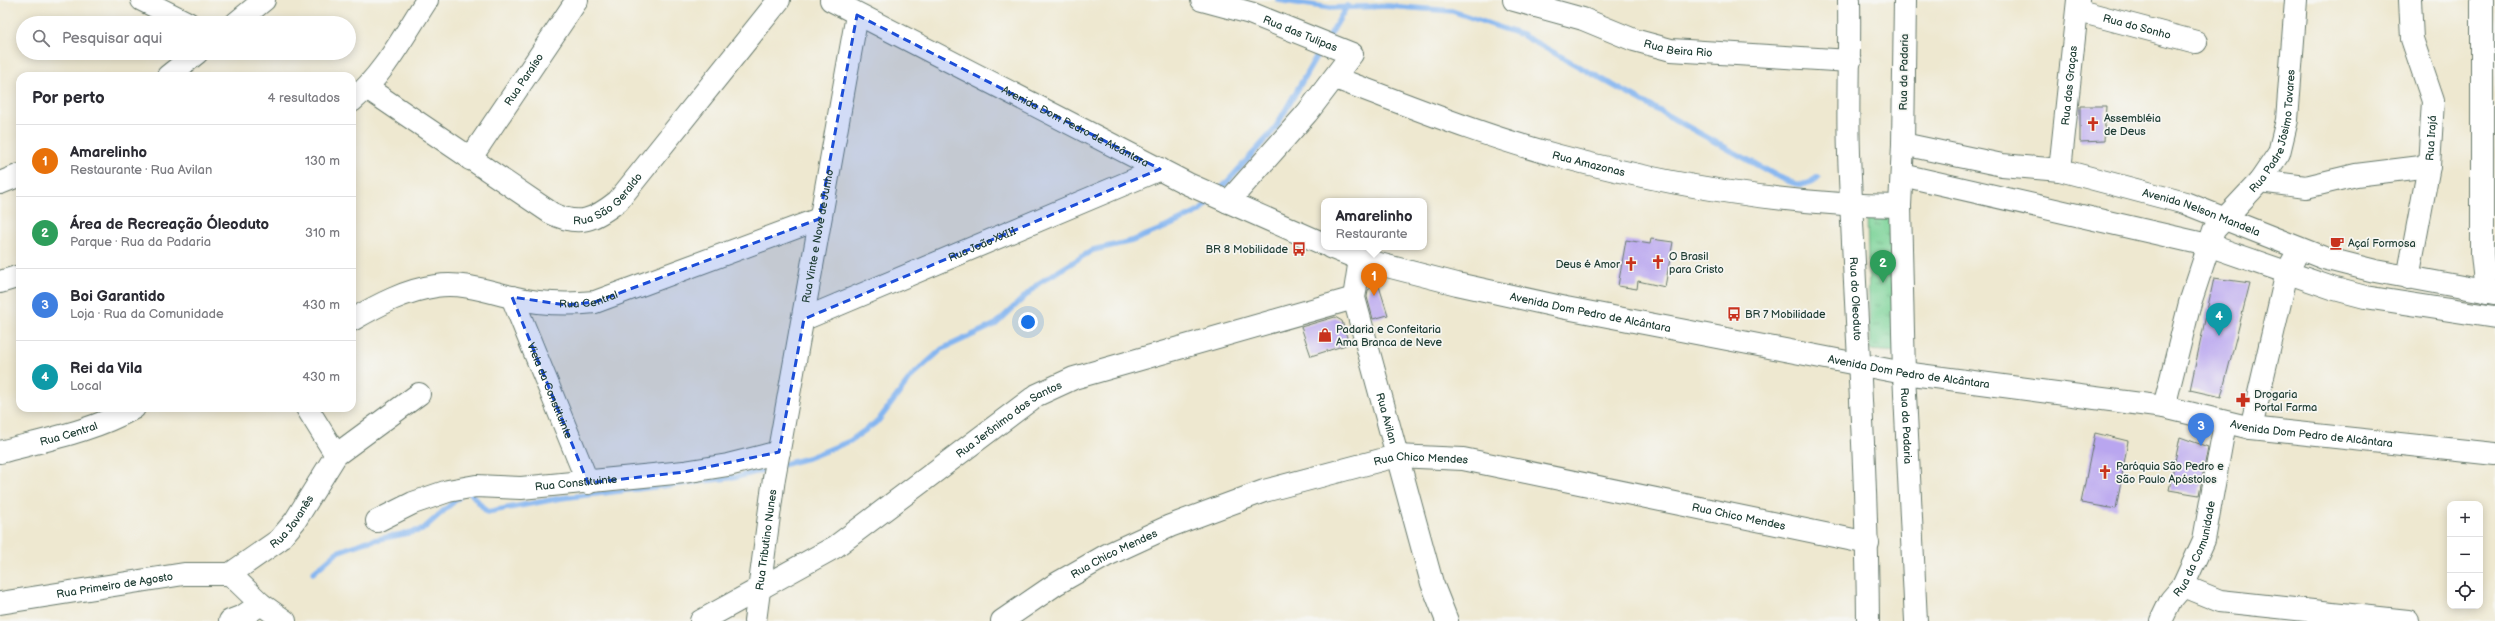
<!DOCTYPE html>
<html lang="pt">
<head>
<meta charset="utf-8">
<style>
	:root { --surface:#fff; --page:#f7f7f7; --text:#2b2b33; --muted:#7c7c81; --line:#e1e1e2; --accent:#c8321e }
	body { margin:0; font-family:"Balsamiq Sans",sans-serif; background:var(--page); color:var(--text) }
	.controls { position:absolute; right:12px; bottom:12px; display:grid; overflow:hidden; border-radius:8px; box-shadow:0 2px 10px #0003 }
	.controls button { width:36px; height:36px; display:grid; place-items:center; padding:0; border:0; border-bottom:1px solid var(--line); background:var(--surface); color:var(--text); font:20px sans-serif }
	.you { position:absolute; left:1028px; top:322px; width:14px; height:14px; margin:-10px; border:3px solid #fff; border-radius:50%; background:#1a73e8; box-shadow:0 0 0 6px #1a73e833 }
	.badge { display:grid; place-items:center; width:26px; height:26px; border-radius:50%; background:var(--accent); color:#fff; font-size:13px; font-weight:700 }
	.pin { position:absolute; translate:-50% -33px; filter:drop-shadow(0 1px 2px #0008) }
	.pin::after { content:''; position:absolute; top:21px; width:14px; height:12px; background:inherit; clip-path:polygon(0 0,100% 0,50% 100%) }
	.popup { position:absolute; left:1321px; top:198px; width:106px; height:52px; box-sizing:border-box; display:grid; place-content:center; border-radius:8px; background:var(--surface); filter:drop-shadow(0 1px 3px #0005); font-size:13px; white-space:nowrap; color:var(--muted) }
	.popup b { font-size:15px; color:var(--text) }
	.popup::after { content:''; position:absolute; left:50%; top:100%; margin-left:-8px; border:8px solid transparent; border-top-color:var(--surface) }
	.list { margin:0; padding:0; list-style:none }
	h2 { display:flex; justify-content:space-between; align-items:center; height:52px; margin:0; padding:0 16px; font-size:17px }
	h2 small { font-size:13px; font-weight:400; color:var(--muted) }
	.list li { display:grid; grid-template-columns:26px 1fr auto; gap:12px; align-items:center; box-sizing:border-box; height:72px; padding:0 16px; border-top:1px solid var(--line) }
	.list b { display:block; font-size:15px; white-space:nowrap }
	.list p { margin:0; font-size:13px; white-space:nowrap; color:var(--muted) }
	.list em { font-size:13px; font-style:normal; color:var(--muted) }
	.icon { flex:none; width:22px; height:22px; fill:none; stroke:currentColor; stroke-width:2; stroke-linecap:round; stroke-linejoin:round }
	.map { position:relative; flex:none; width:2495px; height:621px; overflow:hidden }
	.search { position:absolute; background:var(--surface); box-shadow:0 2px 10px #0003; left:16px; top:16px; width:340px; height:44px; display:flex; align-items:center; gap:10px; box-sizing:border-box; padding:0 14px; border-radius:22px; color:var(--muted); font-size:15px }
	.panel { position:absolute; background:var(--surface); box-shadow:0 2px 10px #0003; left:16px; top:72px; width:340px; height:340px; border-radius:12px }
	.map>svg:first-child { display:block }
</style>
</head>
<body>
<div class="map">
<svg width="2495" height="621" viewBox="0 0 2495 621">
	<defs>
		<pattern id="park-tufts" width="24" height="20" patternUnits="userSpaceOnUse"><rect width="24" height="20" fill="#7bd398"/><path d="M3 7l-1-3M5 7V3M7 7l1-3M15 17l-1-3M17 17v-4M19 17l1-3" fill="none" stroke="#64ac7d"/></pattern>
	</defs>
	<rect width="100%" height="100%" fill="#f6f6f2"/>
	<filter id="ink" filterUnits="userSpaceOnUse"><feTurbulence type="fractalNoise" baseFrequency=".025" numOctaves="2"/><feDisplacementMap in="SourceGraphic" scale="8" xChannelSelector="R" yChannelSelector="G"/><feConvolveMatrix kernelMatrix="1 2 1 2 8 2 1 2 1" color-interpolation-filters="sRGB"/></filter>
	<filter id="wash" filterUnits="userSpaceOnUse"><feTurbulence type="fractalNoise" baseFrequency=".012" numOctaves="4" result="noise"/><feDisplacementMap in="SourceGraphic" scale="16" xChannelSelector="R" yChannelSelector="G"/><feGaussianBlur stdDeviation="0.9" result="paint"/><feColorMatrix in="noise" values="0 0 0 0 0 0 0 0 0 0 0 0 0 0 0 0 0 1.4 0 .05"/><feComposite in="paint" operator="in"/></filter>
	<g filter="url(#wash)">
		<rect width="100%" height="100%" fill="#eee8d0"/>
		<polygon fill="url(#park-tufts)" stroke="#4d8866" points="1895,215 1899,352 1870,350 1867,216"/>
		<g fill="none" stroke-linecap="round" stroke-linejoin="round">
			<g stroke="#84b5f0" stroke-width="5.5">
				<path d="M1278 0 1330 8 1388 6 1452 11 1522 35 1777 176C1795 184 1801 190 1818 177"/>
				<polyline points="1327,40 1347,6"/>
				<polyline points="1218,192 1274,130 1322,47"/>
				<polyline points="781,465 808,458 850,441 878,421 912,376 942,349 996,324 1039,283 1093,250 1132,241 1166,227 1200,211 1211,200"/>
				<polyline points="470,492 487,512 561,498 736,477 771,468"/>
				<polyline points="313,573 337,552 365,542 422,530 459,497"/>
			</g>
		</g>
		<g id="blocks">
			<g fill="#b9a6ef">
				<polygon points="2080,106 2106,106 2104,141 2080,142"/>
				<polygon points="1651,239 1673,242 1665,287 1638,281 1637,289 1618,286 1626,240 1650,244"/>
				<polygon points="2214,278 2250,283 2221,397 2190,390"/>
				<polygon points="1378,283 1388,315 1373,319 1367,297 1368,290"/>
				<polygon points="1335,317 1342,321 1349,344 1311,356 1301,327"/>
				<polygon points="2095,433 2128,441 2116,509 2081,503"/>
				<polygon points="2180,437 2208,447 2199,495 2169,490"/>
			</g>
		</g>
	</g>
	<g filter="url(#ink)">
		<use href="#blocks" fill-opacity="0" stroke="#67796b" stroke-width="1"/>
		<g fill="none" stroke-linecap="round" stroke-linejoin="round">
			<defs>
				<g id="minor">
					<polyline points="142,0 188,23"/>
					<path id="s1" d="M831 0 1188 184 1324 244"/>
					<path id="s2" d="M1202 0 1250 13 1352 54 1307 113 1228 202"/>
					<path id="s3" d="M1514 0 1583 19 1634 40 1671 50 1850 61"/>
					<path id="s4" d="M1849 0C1850 51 1847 102 1849 153 1855 309 1867 465 1868 621"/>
					<path id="s5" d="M1905 0 1903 144 1900 206 1904 373 1916 621"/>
					<polyline points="2482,0 2482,254 2486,292"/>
					<path id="s6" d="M2079 11 2196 42"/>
					<polyline points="236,23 264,0"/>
					<polyline points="168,76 197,53"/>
					<path id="s7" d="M1335 78C1408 105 1480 135 1555 155 1667 185 1783 205 1900 206"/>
					<path id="s8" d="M367 88 551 213C579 227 594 220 618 201L779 0"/>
					<path d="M352 101C384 74 404 35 427 0"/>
					<path id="s9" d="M1903 144 2002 165 2060 170 2185 203 2324 258 2375 271 2495 293"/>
					<path id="s10" d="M470 159 577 0"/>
					<path id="s11" d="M2060 170 2078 0"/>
					<polyline points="1902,175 2208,245 2335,289 2365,297 2495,317"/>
					<polyline points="2260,181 2306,187 2356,175 2429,166"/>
					<polyline points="0,183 20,175"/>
					<path id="s12" d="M1330 247 1360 259 1457 284 1566 308 1904 373 2164 407 2251 428 2495 454"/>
					<path id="s13" d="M1360 259 1354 298 1432 583 1447 621"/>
					<path id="s14" d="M2408 278 2429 166 2433 101 2412 39 2410 0"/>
					<polyline points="0,282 20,276"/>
					<path id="s15" d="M512 297 588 483"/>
					<path id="s16" d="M804 319 1160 169"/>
					<path id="s17" d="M352 320C378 305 406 290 436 286 461 282 487 291 511 297 539 304 566 305 595 302L819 219"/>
					<path id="s18" d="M2164 407 2190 303 2214 230 2260 181 2279 153 2287 120 2296 0"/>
					<polyline points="2251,428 2287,272 2294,259"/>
					<path id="s19" d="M0 452C45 440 93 431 134 408"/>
					<polyline points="336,455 419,394"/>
					<path id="s20" d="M377 521 413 503 448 491 476 486 521 488 684 472 728 465 779 452"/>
					<path id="s21" d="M230 574 279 540 295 521 336 455 307 408"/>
					<polyline points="230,574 261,604 285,621"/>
					<polyline points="2183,586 2220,601 2408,621"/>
					<path id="s22" d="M0 603 184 574H230"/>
					<polyline points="230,621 243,616 261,604"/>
					<path id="s23" d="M701 621 835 547 1037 395 1074 378 1354 298"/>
					<path id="s24" d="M755 621 774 478 857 15"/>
					<path id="s25" d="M1002 621 1056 584 1107 555 1170 526 1264 491 1396 456 1463 459 1868 543"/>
					<path id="s26" d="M2161 621 2171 600 2183 586 2204 540 2225 423"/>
				</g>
			</defs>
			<use href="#minor" stroke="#67796b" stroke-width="24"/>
			<use href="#minor" stroke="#fff" stroke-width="22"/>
		</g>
	</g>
	<path fill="#1d4ed8" fill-opacity="0.2" stroke="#1d4ed8" stroke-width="3" stroke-dasharray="8 5" stroke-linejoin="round" d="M857 15 1160 169 804 319 779 452 684 472 588 483 512 297 566 305 595 302 819 219Z"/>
	<defs>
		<symbol id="church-bare" viewBox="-9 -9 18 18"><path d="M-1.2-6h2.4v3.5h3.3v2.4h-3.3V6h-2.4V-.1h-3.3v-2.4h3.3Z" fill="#c8321e" stroke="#f6f6f2" stroke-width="2.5" paint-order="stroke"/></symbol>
		<symbol id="cafe-bare" viewBox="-9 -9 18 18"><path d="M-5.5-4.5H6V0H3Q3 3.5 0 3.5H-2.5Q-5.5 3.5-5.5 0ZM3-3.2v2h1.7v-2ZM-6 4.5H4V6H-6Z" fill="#c8321e" stroke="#f6f6f2" stroke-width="2.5" paint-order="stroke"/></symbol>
		<symbol id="bus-bare" viewBox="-9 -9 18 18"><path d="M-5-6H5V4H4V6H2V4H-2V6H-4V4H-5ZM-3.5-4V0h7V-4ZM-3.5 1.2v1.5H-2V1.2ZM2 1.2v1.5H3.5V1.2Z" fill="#c8321e" stroke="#f6f6f2" stroke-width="2.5" paint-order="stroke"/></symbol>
		<symbol id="shop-bare" viewBox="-9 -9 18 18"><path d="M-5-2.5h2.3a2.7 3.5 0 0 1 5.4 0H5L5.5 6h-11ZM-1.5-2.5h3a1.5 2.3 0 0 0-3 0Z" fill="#c8321e" stroke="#f6f6f2" stroke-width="2.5" paint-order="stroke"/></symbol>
		<symbol id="pharmacy-bare" viewBox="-9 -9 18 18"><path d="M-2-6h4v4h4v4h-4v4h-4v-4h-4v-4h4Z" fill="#c8321e" stroke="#f6f6f2" stroke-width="2.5" paint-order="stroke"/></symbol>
	</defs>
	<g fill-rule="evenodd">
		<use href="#church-bare" x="2083" y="114" width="20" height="20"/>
		<use href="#cafe-bare" x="2327" y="233" width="20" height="20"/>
		<use href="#bus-bare" x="1289" y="239" width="20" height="20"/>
		<use href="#church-bare" x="1648" y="252" width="20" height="20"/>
		<use href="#church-bare" x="1621" y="254" width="20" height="20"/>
		<use href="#bus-bare" x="1724" y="304" width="20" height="20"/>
		<use href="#shop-bare" x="1315" y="325" width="20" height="20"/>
		<use href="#pharmacy-bare" x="2233" y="390" width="20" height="20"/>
		<use href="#church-bare" x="2095" y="462" width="20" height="20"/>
	</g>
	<g text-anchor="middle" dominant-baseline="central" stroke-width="3.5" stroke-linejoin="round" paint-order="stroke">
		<g font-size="11" fill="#1f3d34" stroke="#f6f6f2">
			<text stroke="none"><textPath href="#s6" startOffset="60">Rua do Sonho</textPath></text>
			<text stroke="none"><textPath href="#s2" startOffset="104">Rua das Tulipas</textPath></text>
			<text stroke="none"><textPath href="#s3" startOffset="172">Rua Beira Rio</textPath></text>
			<text transform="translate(1904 72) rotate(-89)">Rua da Padaria</text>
			<text stroke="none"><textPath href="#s10" startOffset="96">Rua Paraíso</textPath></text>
			<text stroke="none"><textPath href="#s11" startOffset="85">Rua das Graças</textPath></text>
			<text stroke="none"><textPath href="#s1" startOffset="275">Avenida Dom Pedro de Alcântara</textPath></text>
			<text stroke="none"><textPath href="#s18" startOffset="304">Rua Padre Jósimo Tavares</textPath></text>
			<text stroke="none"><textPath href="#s14" startOffset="142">Rua Irajá</textPath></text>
			<text stroke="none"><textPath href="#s7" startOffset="268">Rua Amazonas</textPath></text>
			<text stroke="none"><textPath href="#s8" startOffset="288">Rua São Geraldo</textPath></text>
			<text stroke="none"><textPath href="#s9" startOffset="307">Avenida Nelson Mandela</textPath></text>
			<text stroke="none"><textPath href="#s24" startOffset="390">Rua Vinte e Nove de Junho</textPath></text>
			<text stroke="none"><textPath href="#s16" startOffset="193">Rua João XXIII</textPath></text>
			<text stroke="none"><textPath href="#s17" startOffset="246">Rua Central</textPath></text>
			<text stroke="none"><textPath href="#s4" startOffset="299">Rua do Oleoduto</textPath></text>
			<text stroke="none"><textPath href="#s12" startOffset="269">Avenida Dom Pedro de Alcântara</textPath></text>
			<text stroke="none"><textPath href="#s12" startOffset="593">Avenida Dom Pedro de Alcântara</textPath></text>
			<text stroke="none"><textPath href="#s15" startOffset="101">Viela da Constituinte</textPath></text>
			<text stroke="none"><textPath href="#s13" startOffset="164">Rua Avilan</textPath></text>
			<text stroke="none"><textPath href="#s23" startOffset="369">Rua Jerônimo dos Santos</textPath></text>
			<text stroke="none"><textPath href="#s5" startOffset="426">Rua da Padaria</textPath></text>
			<text stroke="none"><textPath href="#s19" startOffset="71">Rua Central</textPath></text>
			<text stroke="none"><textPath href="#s12" startOffset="1001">Avenida Dom Pedro de Alcântara</textPath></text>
			<text stroke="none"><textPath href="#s25" startOffset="455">Rua Chico Mendes</textPath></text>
			<text stroke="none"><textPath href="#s20" startOffset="206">Rua Constituinte</textPath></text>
			<text stroke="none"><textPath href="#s25" startOffset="779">Rua Chico Mendes</textPath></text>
			<text stroke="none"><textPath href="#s21" startOffset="82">Rua Javanês</textPath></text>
			<text stroke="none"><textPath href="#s24" startOffset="82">Rua Tributino Nunes</textPath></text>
			<text stroke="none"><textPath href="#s26" startOffset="81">Rua da Comunidade</textPath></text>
			<text stroke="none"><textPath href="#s25" startOffset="131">Rua Chico Mendes</textPath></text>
			<text stroke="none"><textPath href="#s22" startOffset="116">Rua Primeiro de Agosto</textPath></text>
		</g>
		<g font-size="11" fill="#1f3d34" stroke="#f6f6f2" text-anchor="start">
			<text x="2104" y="118">Assembléia<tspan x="2104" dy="13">de Deus</tspan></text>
			<text x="2348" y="243">Açaí Formosa</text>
			<text x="1288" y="249" text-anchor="end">BR 8 Mobilidade</text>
			<text x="1669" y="256">O Brasil<tspan x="1669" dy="13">para Cristo</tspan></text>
			<text x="1620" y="264" text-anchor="end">Deus é Amor</text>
			<text x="1745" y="314">BR 7 Mobilidade</text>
			<text x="1336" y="329">Padaria e Confeitaria<tspan x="1336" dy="13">Ama Branca de Neve</tspan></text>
			<text x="2254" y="394">Drogaria<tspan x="2254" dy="13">Portal Farma</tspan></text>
			<text x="2116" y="466">Paróquia São Pedro e<tspan x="2116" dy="13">São Paulo Apóstolos</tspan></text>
		</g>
	</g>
</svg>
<div class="controls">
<button>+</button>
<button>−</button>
<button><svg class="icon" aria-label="locate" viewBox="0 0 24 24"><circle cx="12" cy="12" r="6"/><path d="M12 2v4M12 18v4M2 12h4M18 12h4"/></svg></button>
</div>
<div class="you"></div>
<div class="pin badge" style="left:1374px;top:296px;background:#e8710a">1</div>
<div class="popup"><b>Amarelinho</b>Restaurante</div>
<div class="pin badge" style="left:1883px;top:283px;background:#2e9e5b">2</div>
<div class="pin badge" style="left:2201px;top:446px;background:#3f7fe0">3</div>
<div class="pin badge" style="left:2219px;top:336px;background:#0f9aa8">4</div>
<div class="search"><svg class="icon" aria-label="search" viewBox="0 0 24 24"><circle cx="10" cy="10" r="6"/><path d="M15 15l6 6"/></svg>Pesquisar aqui</div>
<section class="panel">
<h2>Por perto<small>4 resultados</small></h2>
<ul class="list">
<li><span class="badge" style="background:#e8710a">1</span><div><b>Amarelinho</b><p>Restaurante · Rua Avilan</p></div><em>130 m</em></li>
<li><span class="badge" style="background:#2e9e5b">2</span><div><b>Área de Recreação Óleoduto</b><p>Parque · Rua da Padaria</p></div><em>310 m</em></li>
<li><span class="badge" style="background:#3f7fe0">3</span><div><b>Boi Garantido</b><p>Loja · Rua da Comunidade</p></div><em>430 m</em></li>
<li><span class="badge" style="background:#0f9aa8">4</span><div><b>Rei da Vila</b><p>Local</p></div><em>430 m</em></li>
</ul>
</section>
</div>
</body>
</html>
